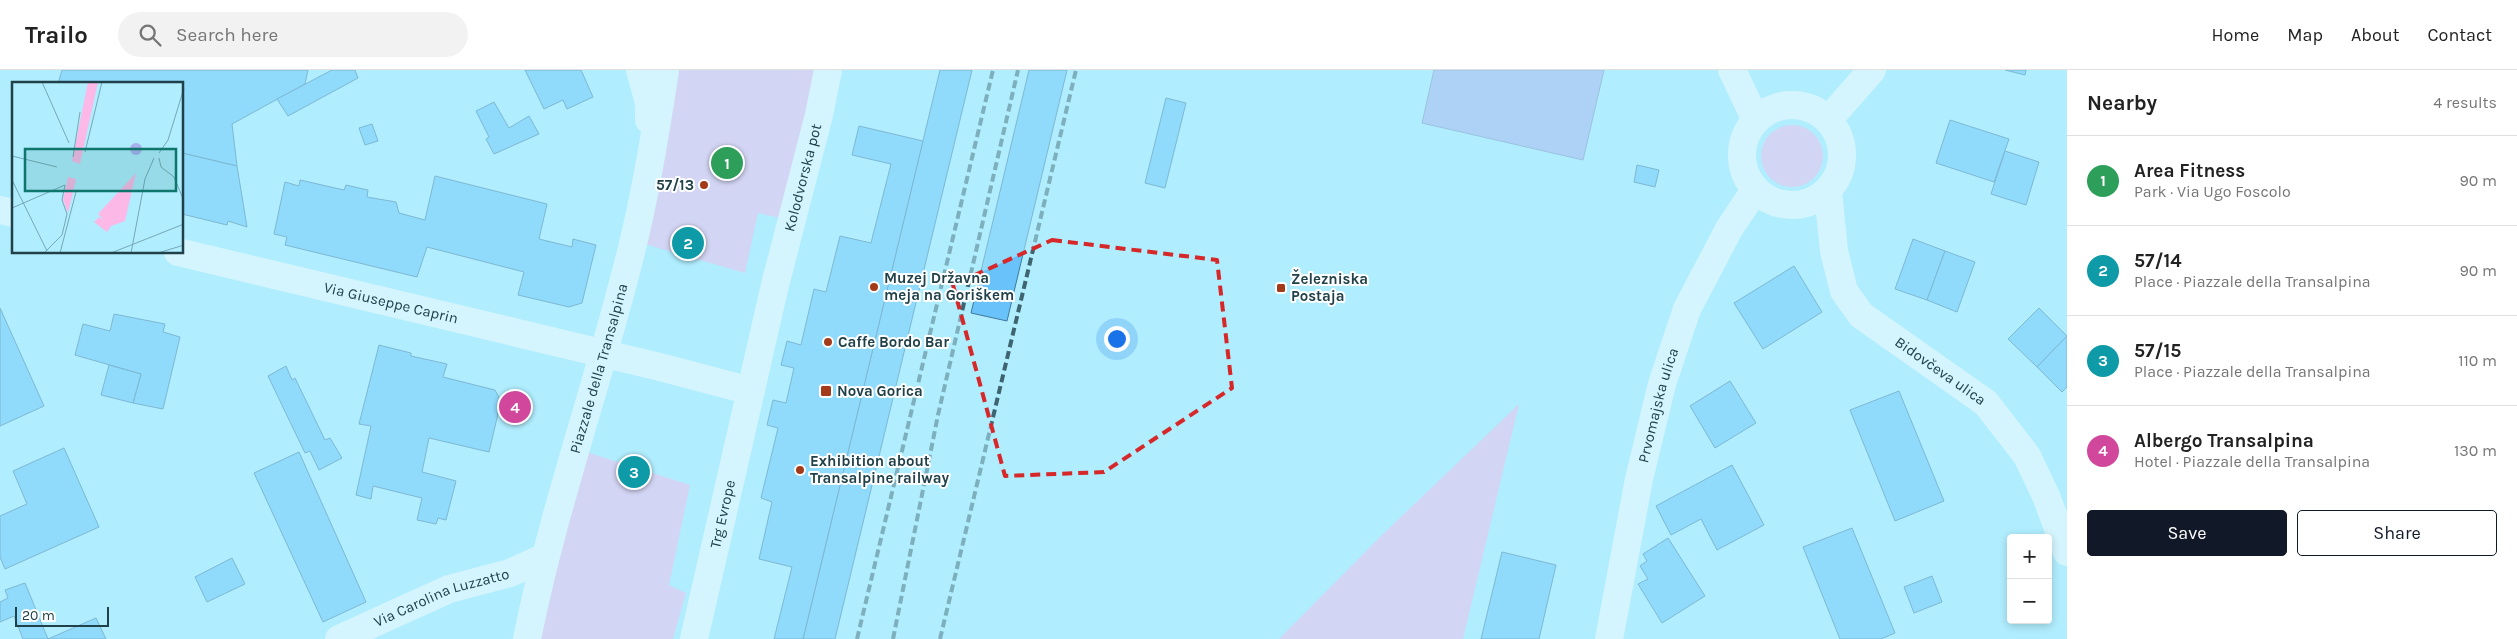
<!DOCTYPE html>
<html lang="en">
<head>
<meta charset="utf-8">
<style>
	:root { --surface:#fff; --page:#f2f2f2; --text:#222; --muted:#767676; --line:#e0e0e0; --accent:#111827 }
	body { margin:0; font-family:Karla,sans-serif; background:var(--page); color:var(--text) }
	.controls { position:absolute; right:15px; bottom:15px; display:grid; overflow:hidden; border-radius:5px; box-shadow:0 2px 8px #0003 }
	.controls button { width:45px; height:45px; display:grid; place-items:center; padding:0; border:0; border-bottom:1px solid var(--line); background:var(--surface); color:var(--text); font:25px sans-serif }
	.scale { position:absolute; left:15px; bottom:12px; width:94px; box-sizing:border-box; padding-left:5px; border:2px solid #204149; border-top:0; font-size:14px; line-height:18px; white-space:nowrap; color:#204149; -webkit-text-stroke:4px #fff; paint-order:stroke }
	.you { position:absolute; left:1116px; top:268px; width:18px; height:18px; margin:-12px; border:4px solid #fff; border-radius:50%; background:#1a73e8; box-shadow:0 0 0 8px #1a73e833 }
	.badge { display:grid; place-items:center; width:32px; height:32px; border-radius:50%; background:var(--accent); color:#fff; font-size:16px; font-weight:700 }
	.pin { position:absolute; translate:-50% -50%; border:2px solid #fff; box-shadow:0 1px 5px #0006 }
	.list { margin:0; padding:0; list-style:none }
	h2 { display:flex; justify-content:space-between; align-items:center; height:65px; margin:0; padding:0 20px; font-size:21px }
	h2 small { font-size:16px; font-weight:400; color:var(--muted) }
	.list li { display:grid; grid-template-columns:32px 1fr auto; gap:15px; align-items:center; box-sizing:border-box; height:90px; padding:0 20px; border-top:1px solid var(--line) }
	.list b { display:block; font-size:19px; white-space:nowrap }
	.list p { margin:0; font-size:16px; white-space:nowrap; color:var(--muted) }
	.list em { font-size:16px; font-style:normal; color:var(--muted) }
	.actions { display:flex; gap:10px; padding:15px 20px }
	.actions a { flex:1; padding:11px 0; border:1px solid var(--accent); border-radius:5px; text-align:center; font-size:18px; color:var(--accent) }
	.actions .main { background:var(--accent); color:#fff }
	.icon { flex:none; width:28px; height:28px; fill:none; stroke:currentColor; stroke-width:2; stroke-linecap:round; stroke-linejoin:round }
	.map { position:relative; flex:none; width:2067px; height:569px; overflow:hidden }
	header { display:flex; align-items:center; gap:30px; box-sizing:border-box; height:70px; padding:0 25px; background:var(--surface); border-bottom:1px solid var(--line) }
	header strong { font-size:24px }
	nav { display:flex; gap:28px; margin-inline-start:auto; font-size:18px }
	.search { width:350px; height:45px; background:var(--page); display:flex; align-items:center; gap:12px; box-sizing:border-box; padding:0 18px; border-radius:28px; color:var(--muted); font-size:19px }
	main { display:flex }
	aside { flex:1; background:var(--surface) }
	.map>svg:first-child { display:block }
</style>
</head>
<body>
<header>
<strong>Trailo</strong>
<div class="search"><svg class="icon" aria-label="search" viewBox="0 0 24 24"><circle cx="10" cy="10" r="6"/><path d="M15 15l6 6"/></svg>Search here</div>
<nav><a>Home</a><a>Map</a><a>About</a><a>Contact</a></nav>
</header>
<main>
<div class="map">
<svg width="2067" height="569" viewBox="0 0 2067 569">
	<rect width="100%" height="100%" fill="#b0edfe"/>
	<g fill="#fcb9e8">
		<polygon points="678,0 819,0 785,149 758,143 745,203 634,171"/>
		<circle cx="1792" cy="86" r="31"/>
		<polygon points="1519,334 1463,569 1279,569 1381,466"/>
		<polygon points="580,380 690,415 669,515 686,523 673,569 534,569"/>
	</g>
	<polygon fill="#a8b1ee" stroke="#7f8fbc" points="1434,0 1604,0 1583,90 1422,53"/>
	<g fill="#69c3fa" stroke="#3f799d">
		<polygon points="62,0 308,0 305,14 232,54 237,96 182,83 182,14 58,14"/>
		<polygon points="332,0 355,0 358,8 288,46 277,29"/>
		<polygon points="525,0 581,0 593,27 567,39 563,30 544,39"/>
		<polygon points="940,0 972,0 835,569 803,569"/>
		<polygon points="1029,0 1067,0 1007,251 971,243"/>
		<polygon points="2005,0 2026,0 2025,5"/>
		<polygon points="1166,28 1186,33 1165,118 1145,113"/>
		<polygon points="494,32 509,58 529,46 539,64 494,84 486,69 489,67 476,41"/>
		<polygon points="1950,50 2009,69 1994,112 1936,93"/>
		<polygon points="372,54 378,71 365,75 359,58"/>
		<polygon points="859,56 923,71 803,569 774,569 792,497 759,489 772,432 761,428 778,358 767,355 773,330 786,333 794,298 781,295 787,271 801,275 814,219 826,222 840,166 871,173 891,94 852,85"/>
		<polygon points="2005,81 2039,92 2026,135 1991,124"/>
		<polygon points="182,83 237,96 247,157 228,151 227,155 182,144"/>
		<polygon points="1637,95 1659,100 1655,117 1634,112"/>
		<polygon points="435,106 547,134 539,169 572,177 573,169 596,175 582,233 569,237 518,225 524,202 427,177 417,207 285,175 287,167 274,164 285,112 299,116 300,110 344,120 346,115 368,120 367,127 396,132 399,143 425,150"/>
		<polygon points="1913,169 1945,181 1927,230 1895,219"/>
		<polygon points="1945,181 1975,192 1957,242 1927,230"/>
		<polygon points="1794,196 1822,242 1763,279 1734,233"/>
		<polygon points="0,238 44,336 0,356"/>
		<polygon points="2039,238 2067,266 2037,297 2008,269"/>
		<polygon points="114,244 165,254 163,262 180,267 163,339 133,333 141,304 75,285 83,254 110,261"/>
		<polygon points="2067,266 2067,317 2062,322 2037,297"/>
		<polygon points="379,275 411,283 411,286 447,294 443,307 495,320 501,331 489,382 429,368 422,402 456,411 446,450 438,448 436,454 417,450 422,428 373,416 371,429 356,425 371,356 359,354"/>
		<polygon points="109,295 141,304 133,333 101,325"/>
		<polygon points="286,296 292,310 295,308 325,370 330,368 342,388 319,400 310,381 305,383 268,306"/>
		<polygon points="1730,311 1756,353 1715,378 1690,336"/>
		<polygon points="1899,321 1944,431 1895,451 1850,340"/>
		<polygon points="64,378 99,457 5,499 0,487 0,446 27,434 13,401"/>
		<polygon points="299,382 366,532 323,552 254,403"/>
		<polygon points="1732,395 1764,455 1717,480 1701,449 1671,465 1656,436"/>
		<polygon points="1852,458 1895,563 1881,569 1840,569 1803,477"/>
		<polygon points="1668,468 1705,526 1662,553 1638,514 1648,509 1640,496 1647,491 1643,484"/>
		<polygon points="1502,482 1556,495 1539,569 1481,569"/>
		<polygon points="232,488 245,514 207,532 195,507"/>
		<polygon points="1932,506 1942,532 1914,543 1904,517"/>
		<polygon points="25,513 48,569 23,569 14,546 0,552 0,532 8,528 5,520"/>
		<polygon points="96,548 106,569 48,569"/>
	</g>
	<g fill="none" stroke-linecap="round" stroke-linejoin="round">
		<g stroke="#fff" stroke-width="28">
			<polyline points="640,0 649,33 649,50"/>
			<polyline points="1732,0 1756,50"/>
			<circle cx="1792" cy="85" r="50"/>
			<polyline points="1828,50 1872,0"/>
			<path id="s1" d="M1828 121 1834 181 1844 221 1861 245 1986 333 2027 386 2046 426 2067 482"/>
			<polyline points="0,140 14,143"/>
			<path id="s2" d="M178 182 660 297 751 321"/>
			<path id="s3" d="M339 569 449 519 510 503 545 487"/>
			<path id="s4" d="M527 569C553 438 599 312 631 182 646 122 656 61 665 0"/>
			<path id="s5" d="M694 569 775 215 819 45 828 0"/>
			<path id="s6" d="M1609 569 1639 409 1662 314 1687 239 1729 159 1755 120"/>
		</g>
		<g stroke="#3e656f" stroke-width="4" stroke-dasharray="8 4" stroke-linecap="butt">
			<polyline points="857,569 993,0"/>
			<polyline points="893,569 938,345 1018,0"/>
			<polyline points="940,569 1076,0"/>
		</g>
	</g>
	<path d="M0 0H2067V569H0ZM1052 170 1217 190 1232 318 1104 402 1005 406 953 215Z" fill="#b0edfe" fill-opacity=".55" fill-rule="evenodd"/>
	<path fill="none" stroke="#d62828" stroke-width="4" stroke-dasharray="10 6" stroke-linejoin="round" d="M1052 170 1217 190 1232 318 1104 402 1005 406 953 215Z"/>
	<g fill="#a33b1a" stroke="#fff" stroke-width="2">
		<circle cx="704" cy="115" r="5"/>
		<circle cx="874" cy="217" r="5"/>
		<rect x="1276" y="213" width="10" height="10" rx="2.5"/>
		<circle cx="828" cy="272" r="5"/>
		<rect x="820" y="315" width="12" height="12" rx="2.5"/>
		<circle cx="800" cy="400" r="5"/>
	</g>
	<g text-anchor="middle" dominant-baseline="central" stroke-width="4" stroke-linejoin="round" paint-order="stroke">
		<g font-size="15" fill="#204149" stroke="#fff">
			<text stroke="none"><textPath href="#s5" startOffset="474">Kolodvorska pot</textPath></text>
			<text stroke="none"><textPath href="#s2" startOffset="219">Via Giuseppe Caprin</textPath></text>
			<text stroke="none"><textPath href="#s4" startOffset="280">Piazzale della Transalpina</textPath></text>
			<text stroke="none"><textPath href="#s1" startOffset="228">Bidovčeva ulica</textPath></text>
			<text stroke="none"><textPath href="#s6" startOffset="239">Prvomajska ulica</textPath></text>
			<text stroke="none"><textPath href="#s5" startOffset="128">Trg Evrope</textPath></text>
			<text stroke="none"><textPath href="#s3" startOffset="111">Via Carolina Luzzatto</textPath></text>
		</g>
		<g font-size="15" font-weight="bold" fill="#204149" stroke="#fff" text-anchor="start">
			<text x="694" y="115" text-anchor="end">57/13</text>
			<text x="884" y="208">Muzej Državna<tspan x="884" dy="17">meja na Goriškem</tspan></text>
			<text x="1291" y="209">Železniska<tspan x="1291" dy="17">Postaja</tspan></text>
			<text x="838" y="272">Caffe Bordo Bar</text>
			<text x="837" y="321">Nova Gorica</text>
			<text x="810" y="391">Exhibition about<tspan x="810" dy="17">Transalpine railway</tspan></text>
		</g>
	</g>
	<g transform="translate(12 12)">
		<rect width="171" height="171" fill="#b0edfe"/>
		<path d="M76 0H86L68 82 60 79ZM124 91 113 139 99 144 95 150 82 140 87 135 92 138 86 132ZM56 95 64 97 56 131 51 118Z" fill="#fcb9e8"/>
		<path d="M118 67a6 6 0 1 1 12 0a6 6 0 1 1-12 0Z" fill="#a8b1ee"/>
		<path fill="none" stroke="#76a8b6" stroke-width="1" d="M30 0 57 61M73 70 90 0M147 71 156 58 172 6M0 74 45 85M61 75 68 30M147 76 149 85 162 95 172 119M0 98 35 169M0 126 53 103M32 171 50 153 55 132 50 118 53 103M48 171 64 110M99 171 172 142M119 171 133 97 142 76M146 171 172 163"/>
		<path fill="#0f766e" fill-opacity="0.15" stroke="#0f766e" stroke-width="2.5" d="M13 67H164V109H13Z"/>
		<rect width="171" height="171" fill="none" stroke="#204149" stroke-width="2.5"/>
	</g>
</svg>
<div class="controls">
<button>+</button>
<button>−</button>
</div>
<div class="scale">20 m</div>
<div class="you"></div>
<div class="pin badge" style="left:727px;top:93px;background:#2e9e5b">1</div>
<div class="pin badge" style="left:688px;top:173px;background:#0f9aa8">2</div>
<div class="pin badge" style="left:634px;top:402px;background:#0f9aa8">3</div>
<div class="pin badge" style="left:515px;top:337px;background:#d1479c">4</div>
</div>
<aside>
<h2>Nearby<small>4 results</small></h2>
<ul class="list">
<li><span class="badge" style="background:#2e9e5b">1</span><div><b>Area Fitness</b><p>Park · Via Ugo Foscolo</p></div><em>90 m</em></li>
<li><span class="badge" style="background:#0f9aa8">2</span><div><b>57/14</b><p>Place · Piazzale della Transalpina</p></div><em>90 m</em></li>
<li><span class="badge" style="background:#0f9aa8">3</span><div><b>57/15</b><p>Place · Piazzale della Transalpina</p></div><em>110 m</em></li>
<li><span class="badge" style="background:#d1479c">4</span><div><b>Albergo Transalpina</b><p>Hotel · Piazzale della Transalpina</p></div><em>130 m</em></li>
</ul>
<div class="actions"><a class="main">Save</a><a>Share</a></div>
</aside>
</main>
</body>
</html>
